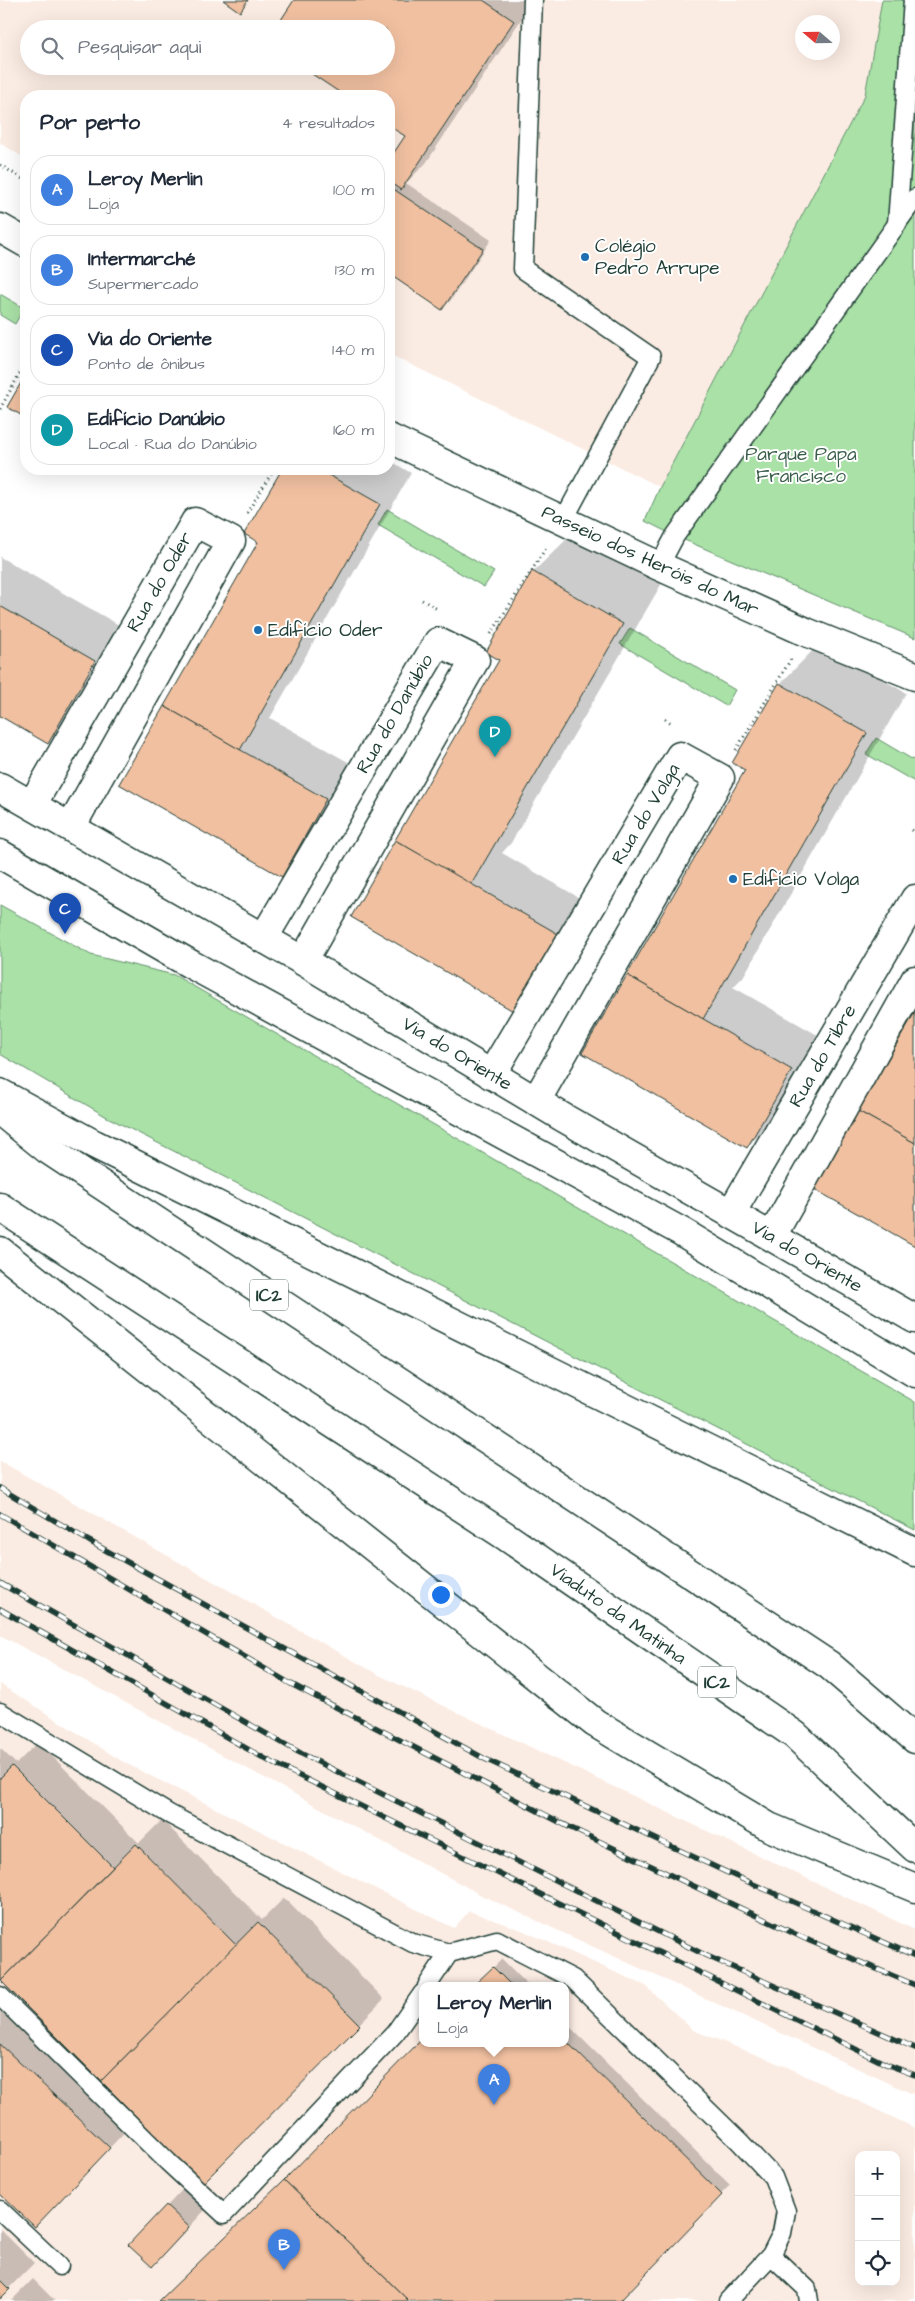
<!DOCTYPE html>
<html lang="pt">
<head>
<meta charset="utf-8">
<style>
	:root { --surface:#fff; --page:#f6f6f7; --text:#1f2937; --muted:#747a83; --line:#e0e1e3; --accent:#1f6fb2 }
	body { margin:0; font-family:"Architects Daughter",sans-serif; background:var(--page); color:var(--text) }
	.controls { position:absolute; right:15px; bottom:15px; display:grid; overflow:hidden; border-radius:10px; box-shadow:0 5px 20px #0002 }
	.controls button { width:45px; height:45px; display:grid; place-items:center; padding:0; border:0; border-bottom:1px solid var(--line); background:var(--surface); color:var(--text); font:25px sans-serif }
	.compass { position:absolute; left:795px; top:15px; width:45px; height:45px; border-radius:50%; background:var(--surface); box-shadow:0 5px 20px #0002; rotate:290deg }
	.you { position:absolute; left:440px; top:1594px; width:18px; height:18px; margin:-12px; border:4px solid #fff; border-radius:50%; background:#1a73e8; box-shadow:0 0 0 8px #1a73e833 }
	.badge { display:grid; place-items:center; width:32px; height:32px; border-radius:50%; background:var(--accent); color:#fff; font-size:16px; font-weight:700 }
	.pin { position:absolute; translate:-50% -41px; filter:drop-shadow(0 1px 2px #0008) }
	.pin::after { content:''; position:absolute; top:26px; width:18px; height:15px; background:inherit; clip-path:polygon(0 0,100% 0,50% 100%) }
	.popup { position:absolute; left:419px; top:1982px; width:150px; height:65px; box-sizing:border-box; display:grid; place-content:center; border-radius:10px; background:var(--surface); filter:drop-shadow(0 1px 4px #0005); font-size:16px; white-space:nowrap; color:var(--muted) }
	.popup b { font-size:19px; color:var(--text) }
	.popup::after { content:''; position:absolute; left:50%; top:100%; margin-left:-10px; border:10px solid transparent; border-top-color:var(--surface) }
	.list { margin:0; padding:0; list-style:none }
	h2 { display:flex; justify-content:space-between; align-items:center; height:65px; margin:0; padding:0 20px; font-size:21px }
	h2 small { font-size:16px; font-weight:400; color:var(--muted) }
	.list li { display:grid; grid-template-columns:32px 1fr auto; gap:15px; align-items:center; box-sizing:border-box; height:70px; margin:0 10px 10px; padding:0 10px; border:1px solid var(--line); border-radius:20px }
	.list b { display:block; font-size:19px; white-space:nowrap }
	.list p { margin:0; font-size:16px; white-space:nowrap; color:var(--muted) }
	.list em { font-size:16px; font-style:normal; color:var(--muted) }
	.icon { flex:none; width:28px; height:28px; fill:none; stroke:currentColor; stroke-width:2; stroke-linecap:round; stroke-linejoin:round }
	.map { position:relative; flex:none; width:915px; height:2301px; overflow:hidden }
	.search { position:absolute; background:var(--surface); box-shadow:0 5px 20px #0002; left:20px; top:20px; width:375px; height:55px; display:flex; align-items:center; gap:12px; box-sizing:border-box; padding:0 18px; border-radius:28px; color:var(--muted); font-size:19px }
	.panel { position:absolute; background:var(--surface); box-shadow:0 5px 20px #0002; left:20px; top:90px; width:375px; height:385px; border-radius:20px }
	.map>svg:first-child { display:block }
</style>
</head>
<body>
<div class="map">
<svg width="915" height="2301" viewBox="0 0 915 2301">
	<rect width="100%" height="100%" fill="#fff"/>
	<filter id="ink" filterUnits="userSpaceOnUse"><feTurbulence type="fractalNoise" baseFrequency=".02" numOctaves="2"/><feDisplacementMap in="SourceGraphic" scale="10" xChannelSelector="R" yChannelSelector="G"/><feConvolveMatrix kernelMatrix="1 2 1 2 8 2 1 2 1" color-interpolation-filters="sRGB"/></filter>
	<g filter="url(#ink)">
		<g fill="#fbece3" fill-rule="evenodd">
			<path d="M0 0H882L865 95 660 487 389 354V96H26V159L0 143ZM802 22H832V52H802ZM29 29H386V66H29Z"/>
			<polygon points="0,1461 379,1675 915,1930 915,2095 483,1896 0,1635"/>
			<path d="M0 1684 125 1763 454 1928 469 1911 524 1931 646 1986 693 2030 787 2067 915 2128V2297L904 2301H0ZM423 1986H565V2044H423ZM859 2155H896V2282H859Z"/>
		</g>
		<g fill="#a9e1a6" stroke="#648f6d">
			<polygon points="882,0 915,0 915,638 675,536 645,521 660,487 865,95"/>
			<polygon points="0,294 24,308 15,324 0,315"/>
			<polygon points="387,509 494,572 484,587 378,525"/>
			<polygon points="630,628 735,690 726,706 620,644"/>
			<polygon points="876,738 915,761 915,782 866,754"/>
			<polygon points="0,905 91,955 174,975 915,1402 915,1530 107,1117 0,1054"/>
		</g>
		<g fill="#0003">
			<polygon points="296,0 534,0 426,163 406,183 491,240 451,300 442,309 389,273 389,162 406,136 389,124 389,96 347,96 302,66 386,66 386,29"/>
			<polygon points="389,460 411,473 270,718 357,767 313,844 281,875 121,783 259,541 246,534 284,469 389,469"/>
			<polygon points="574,532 662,583 511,843 502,853 590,904 546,979 352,916 501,660 533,572"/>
			<polygon points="0,557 126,629 80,711 48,742 0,714"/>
			<polygon points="820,643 906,693 743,977 733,987 823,1038 778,1115 747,1147 584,1053 746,770 780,684"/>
			<polygon points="38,1742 139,1843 162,1820 262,1920 284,1898 384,1999 203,2181 139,2117 35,2226 0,2193 0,1997 7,1990 31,2012 32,2011 0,1979 0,1748 16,1764"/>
			<polygon points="502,1959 529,1986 475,1986"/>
			<polygon points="565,2022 730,2185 619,2301 161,2301 423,2044 565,2044"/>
			<polygon points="184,2188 206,2209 169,2249 130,2245"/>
			<polygon points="0,2229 34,2263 0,2297"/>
			<polygon points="33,2279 55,2301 11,2301"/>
		</g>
		<g fill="#f1c0a1" stroke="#1f3d34">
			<polygon points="223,0 248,0 240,12"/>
			<polygon points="294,0 483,0 514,21 401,190 389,182 389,160 405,136 389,126 389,96 345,96 300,66 386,66 386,29 275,29"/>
			<polygon points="389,186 483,249 442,310 389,274"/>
			<polygon points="26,374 26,418 7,407"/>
			<polygon points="282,469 318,469 380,504 240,750 164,706 258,542 244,534"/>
			<polygon points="532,571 623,624 471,885 395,840 499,660 486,652"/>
			<polygon points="0,606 95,661 48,744 0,716"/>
			<polygon points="779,683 867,733 703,1019 627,975 745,770 732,763"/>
			<polygon points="164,706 326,799 282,877 119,784"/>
			<polygon points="395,840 560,935 515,1012 351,917"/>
			<polygon points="627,975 792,1070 747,1148 582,1053"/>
			<polygon points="915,1012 915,1143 858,1111"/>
			<polygon points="858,1111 915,1143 915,1246 814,1189"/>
			<polygon points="12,1766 113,1867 1,1981 0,1778"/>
			<polygon points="136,1844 236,1945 101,2081 1,1981"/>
			<polygon points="258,1922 360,2025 203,2183 101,2081"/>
			<polygon points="493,1967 512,1986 473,1986"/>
			<polygon points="423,2038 423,2044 565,2044 565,2040 722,2195 620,2301 409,2301 284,2180"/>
			<polygon points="0,2044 110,2148 35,2227 0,2194"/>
			<polygon points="284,2180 409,2301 159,2301 224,2238"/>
			<polygon points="166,2205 189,2227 152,2267 128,2245"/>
			<polygon points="0,2279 10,2289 0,2299"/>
		</g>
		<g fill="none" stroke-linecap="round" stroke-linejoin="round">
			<defs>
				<g id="lane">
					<polyline points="533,0 523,269 651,357 563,521"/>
					<polyline points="897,223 915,198"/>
					<polyline points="659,566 675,536 897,224 913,0"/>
					<polyline points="0,1712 169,1814 413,1943 449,1953 497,1940 573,1979 740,2142 773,2177 786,2211 782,2233 771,2255 728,2301"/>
					<polyline points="427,1986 449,1953"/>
					<polyline points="0,1996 168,2162 224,2214 395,2033 423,1993"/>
					<polyline points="0,2210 59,2266"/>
					<polyline points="771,2255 807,2289 809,2301"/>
				</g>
				<g id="street">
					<polyline points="0,228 26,243"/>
					<polyline points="389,438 659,566 806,632 915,676"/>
					<polyline points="32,805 195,522 231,541 71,827"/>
					<polyline points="263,939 438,642 475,660 303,961"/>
					<polyline points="491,1075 680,756 720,778 536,1101"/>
					<polyline points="731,1213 915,899"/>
					<polyline points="772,1236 915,980"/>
				</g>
				<g id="secondary">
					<polyline points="0,787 303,961 564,1118 915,1319"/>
					<polyline points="0,854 192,965 682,1232 915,1373"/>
				</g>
				<g id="highway">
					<polyline points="0,1093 94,1144 915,1552"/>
					<polyline points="0,1111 47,1149 829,1665 915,1739"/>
					<polyline points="0,1207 504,1535 795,1735 915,1848"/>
					<polyline points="0,1251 595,1723 769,1827 915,1888"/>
				</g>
			</defs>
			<use href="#lane" stroke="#1f3d34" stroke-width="21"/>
			<use href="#street" stroke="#1f3d34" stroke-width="31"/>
			<use href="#secondary" stroke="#1f3d34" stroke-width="31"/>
			<use href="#highway" stroke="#1f3d34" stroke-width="31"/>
			<g stroke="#1f3d34" stroke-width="3" stroke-dasharray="1 4" stroke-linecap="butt">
				<polyline points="0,165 26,181"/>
				<polyline points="0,409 26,362"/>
				<polyline points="247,513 274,469"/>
				<polyline points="422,600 439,610"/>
				<polyline points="491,634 546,548"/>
				<polyline points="665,719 673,724"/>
				<polyline points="736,750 791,659"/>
				<polyline points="911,830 915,833"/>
			</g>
			<use href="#lane" stroke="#fff" stroke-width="18"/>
			<use href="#street" stroke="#fff" stroke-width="28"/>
			<use href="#secondary" stroke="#fff" stroke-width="28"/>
			<use href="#highway" stroke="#fff" stroke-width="28"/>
			<defs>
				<g id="rail">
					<polyline points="0,1488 89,1541 485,1759 726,1872 915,1956"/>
					<polyline points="0,1514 291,1684 571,1828 810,1941 915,1985"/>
					<polyline points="0,1583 302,1754 707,1956 915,2048"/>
					<polyline points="0,1609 269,1761 886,2064 915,2075"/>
				</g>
			</defs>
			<use href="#rail" stroke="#1f3d34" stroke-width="5.5"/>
			<use href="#rail" stroke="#fff" stroke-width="4" stroke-dasharray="11" stroke-linecap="butt"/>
		</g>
	</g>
	<g fill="#1f6fb2" stroke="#fff" stroke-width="2">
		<circle cx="585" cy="257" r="5"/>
		<circle cx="258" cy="630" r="5"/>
		<circle cx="733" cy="879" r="5"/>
	</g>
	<g text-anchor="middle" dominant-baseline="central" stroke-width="4" stroke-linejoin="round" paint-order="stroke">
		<g fill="#fff" stroke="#627771" stroke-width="1">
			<rect x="250" y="1279.5" width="38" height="31" rx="4"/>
			<rect x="698" y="1666.5" width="38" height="31" rx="4"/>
		</g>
		<g font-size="18" font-weight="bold" fill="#1f3d34">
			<text x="269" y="1295">IC2</text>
			<text x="717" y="1682">IC2</text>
		</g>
		<g font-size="19" fill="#1f3d34" stroke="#fff" text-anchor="start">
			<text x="595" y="246">Colégio<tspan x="595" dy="22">Pedro Arrupe</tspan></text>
			<text x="268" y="630">Edifício Oder</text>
			<text x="743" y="879">Edifício Volga</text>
		</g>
		<g font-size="19" fill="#3b5e4b" stroke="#fff">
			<text x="801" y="454">Parque Papa<tspan x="801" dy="22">Francisco</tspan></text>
		</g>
		<g font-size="19" fill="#1f3d34" stroke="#fff">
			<text transform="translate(650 561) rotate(25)">Passeio dos Heróis do Mar</text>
			<text transform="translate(160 582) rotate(-60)">Rua do Oder</text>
			<text transform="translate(395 714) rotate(-60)">Rua do Danúbio</text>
			<text transform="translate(646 814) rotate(-59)">Rua do Volga</text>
			<text transform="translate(457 1054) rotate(31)">Via do Oriente</text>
			<text transform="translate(823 1056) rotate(-60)">Rua do Tibre</text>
			<text transform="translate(807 1257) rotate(30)">Via do Oriente</text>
			<text transform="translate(618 1614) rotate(35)">Viaduto da Matinha</text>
		</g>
	</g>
</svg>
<div class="controls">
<button>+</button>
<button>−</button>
<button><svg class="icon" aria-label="locate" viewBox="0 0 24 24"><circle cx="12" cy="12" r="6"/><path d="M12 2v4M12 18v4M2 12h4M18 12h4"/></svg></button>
</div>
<svg class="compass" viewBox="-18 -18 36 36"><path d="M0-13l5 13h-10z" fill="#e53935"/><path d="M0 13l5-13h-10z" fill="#747a83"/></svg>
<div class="you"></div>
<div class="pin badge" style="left:494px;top:2105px;background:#3f7fe0">A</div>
<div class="popup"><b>Leroy Merlin</b>Loja</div>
<div class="pin badge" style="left:284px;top:2270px;background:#3f7fe0">B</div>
<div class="pin badge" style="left:65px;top:934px;background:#1a4fb4">C</div>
<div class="pin badge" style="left:495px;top:757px;background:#0f9aa8">D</div>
<div class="search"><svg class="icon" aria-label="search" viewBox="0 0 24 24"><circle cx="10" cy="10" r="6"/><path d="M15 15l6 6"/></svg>Pesquisar aqui</div>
<section class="panel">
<h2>Por perto<small>4 resultados</small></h2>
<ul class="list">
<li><span class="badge" style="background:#3f7fe0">A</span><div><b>Leroy Merlin</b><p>Loja</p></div><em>100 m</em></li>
<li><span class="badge" style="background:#3f7fe0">B</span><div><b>Intermarché</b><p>Supermercado</p></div><em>130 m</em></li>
<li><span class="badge" style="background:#1a4fb4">C</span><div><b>Via do Oriente</b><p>Ponto de ônibus</p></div><em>140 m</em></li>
<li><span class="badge" style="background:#0f9aa8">D</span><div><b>Edifício Danúbio</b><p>Local · Rua do Danúbio</p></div><em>160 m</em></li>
</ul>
</section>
</div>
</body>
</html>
